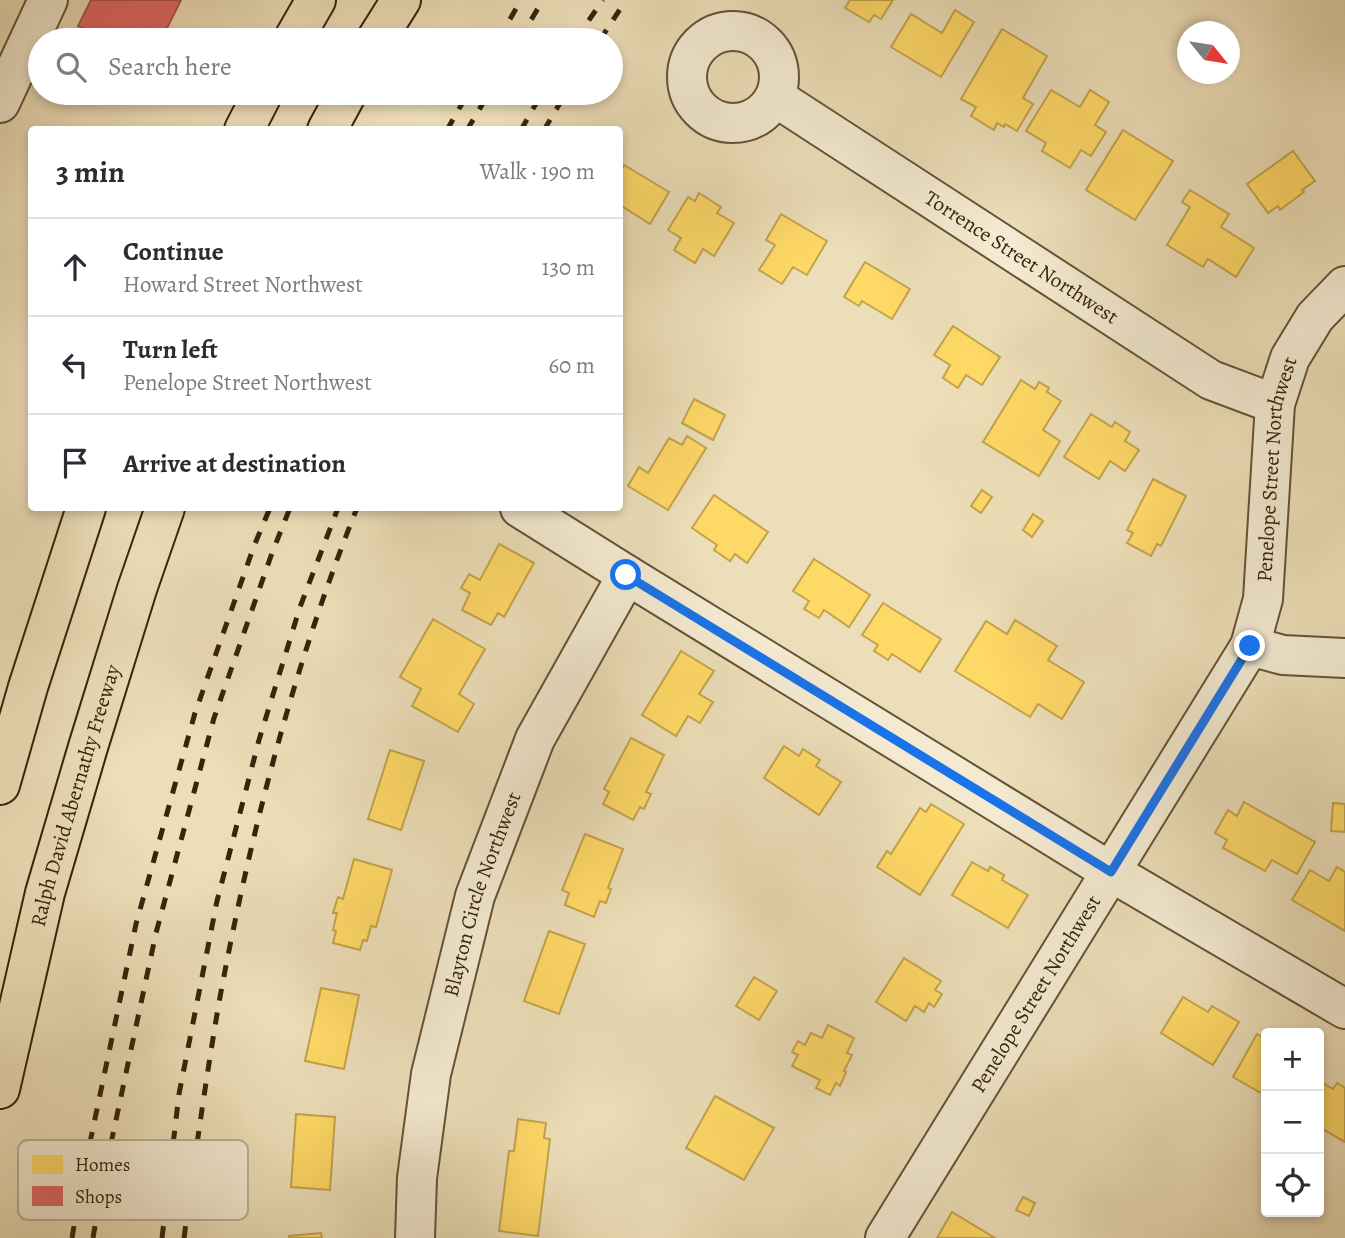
<!DOCTYPE html>
<html lang="en">
<head>
<meta charset="utf-8">
<style>
	:root { --surface:#fff; --page:#f2f2f3; --text:#2b2b33; --muted:#7c7c81; --line:#e1e1e2 }
	body { margin:0; font-family:Alegreya,serif; background:var(--page); color:var(--text) }
	.controls { position:absolute; right:21px; bottom:21px; display:grid; overflow:hidden; border-radius:7px; box-shadow:0 4px 10px #0003 }
	.controls button { width:63px; height:63px; display:grid; place-items:center; padding:0; border:0; border-bottom:2px solid var(--line); background:var(--surface); color:var(--text); font:35px sans-serif }
	.compass { position:absolute; left:1177px; top:21px; width:63px; height:63px; border-radius:50%; background:var(--surface); box-shadow:0 4px 10px #0003; rotate:120deg }
	.stop { position:absolute; width:21px; height:21px; margin:-16px; border:5px solid #1a73e8; border-radius:50%; background:#fff }
	.stop.end { background:#1a73e8; border-color:#fff; box-shadow:0 2px 7px #0008 }
	.list { margin:0; padding:0; list-style:none }
	h2 { display:flex; justify-content:space-between; align-items:center; height:91px; margin:0; padding:0 28px; font-size:30px }
	h2 small { font-size:23px; font-weight:400; color:var(--muted) }
	.list li { display:grid; grid-template-columns:46px 1fr auto; gap:21px; align-items:center; box-sizing:border-box; height:98px; padding:0 28px; border-top:2px solid var(--line) }
	.list b { display:block; font-size:26px; white-space:nowrap }
	.list p { margin:0; font-size:23px; white-space:nowrap; color:var(--muted) }
	.list em { font-size:23px; font-style:normal; color:var(--muted) }
	.icon { flex:none; width:38px; height:38px; fill:none; stroke:currentColor; stroke-width:2; stroke-linecap:round; stroke-linejoin:round }
	.map { position:relative; flex:none; width:1345px; height:1238px; overflow:hidden }
	.search { position:absolute; background:var(--surface); box-shadow:0 4px 10px #0003; left:28px; top:28px; width:595px; height:77px; display:flex; align-items:center; gap:18px; box-sizing:border-box; padding:0 24px; border-radius:38px; color:var(--muted); font-size:26px }
	.panel { position:absolute; background:var(--surface); box-shadow:0 4px 10px #0003; left:28px; top:126px; width:595px; height:385px; border-radius:7px }
	.map>svg:first-child { display:block }
</style>
</head>
<body>
<div class="map">
<svg width="1345" height="1238" viewBox="0 0 1345 1238">
	<rect width="100%" height="100%" fill="#ecdeb8"/>
	<filter id="stains"><feTurbulence type="fractalNoise" baseFrequency=".00286" numOctaves="4"/><feColorMatrix values="0 0 0 0 .2 0 0 0 0 .09 0 0 0 0 .02 0 0 0 .5 -.17"/></filter>
	<radialGradient id="worn" r=".72"><stop offset=".6" stop-color="#630" stop-opacity="0"/><stop offset="1" stop-color="#630" stop-opacity=".3"/></radialGradient>
	<g fill="#ffd966" stroke="#c3a34b" stroke-width="2">
		<polygon points="850,0 893,0 881,19 874,15 869,22 845,8"/>
		<polygon points="955,10 974,22 941,77 891,47 911,14 942,33"/>
		<polygon points="1002,29 1047,56 1023,98 1033,104 1017,131 1005,124 1004,127 997,123 994,130 971,116 976,107 961,99"/>
		<polygon points="1051,90 1080,107 1090,90 1109,102 1095,125 1106,132 1091,156 1081,150 1070,168 1042,151 1046,143 1026,131"/>
		<polygon points="1123,130 1173,161 1135,220 1086,190"/>
		<polygon points="1293,151 1315,181 1302,190 1304,192 1280,210 1278,206 1268,213 1247,184"/>
		<polygon points="624,165 669,192 650,224 620,205 620,173"/>
		<polygon points="1190,190 1229,214 1221,227 1254,248 1236,277 1208,259 1203,267 1167,245 1190,207 1182,202"/>
		<polygon points="699,193 721,207 717,213 734,223 714,256 703,249 695,263 674,250 681,238 668,230 688,197 695,201"/>
		<polygon points="781,214 827,241 807,275 793,267 782,284 759,270 775,245 766,240"/>
		<polygon points="865,262 910,289 892,319 862,301 859,306 844,297"/>
		<polygon points="953,326 1000,357 982,385 966,375 958,388 943,378 950,365 934,355"/>
		<polygon points="1021,380 1035,389 1039,382 1049,388 1047,392 1061,401 1043,430 1060,441 1039,476 983,442"/>
		<polygon points="694,399 725,415 713,440 682,423"/>
		<polygon points="1091,414 1112,427 1115,422 1130,432 1125,441 1139,450 1125,471 1110,461 1099,479 1064,457"/>
		<polygon points="687,436 706,448 668,510 628,486 639,467 648,473 669,438 682,445"/>
		<polygon points="1153,479 1186,496 1161,546 1157,544 1151,556 1127,543 1133,533 1127,530"/>
		<polygon points="982,490 992,497 981,513 971,506"/>
		<polygon points="714,495 768,532 747,563 735,554 730,561 714,550 717,545 692,528"/>
		<polygon points="1033,514 1043,521 1032,537 1023,530"/>
		<polygon points="499,544 534,563 504,617 498,613 491,625 462,610 470,593 461,588 469,574 480,580"/>
		<polygon points="814,559 870,595 849,627 824,610 819,618 804,609 809,601 793,591"/>
		<polygon points="883,603 941,639 920,672 892,654 888,660 874,651 878,645 862,635"/>
		<polygon points="433,619 485,649 459,694 474,704 458,732 412,706 421,689 400,677"/>
		<polygon points="1015,620 1057,646 1048,660 1084,682 1062,719 1038,704 1030,717 955,671 986,621 1007,634"/>
		<polygon points="681,651 714,671 699,694 713,702 700,723 688,716 676,736 642,715"/>
		<polygon points="631,738 664,755 646,792 651,794 644,809 640,807 633,820 603,804 609,792 604,789"/>
		<polygon points="784,746 799,756 803,749 820,760 816,766 841,782 819,815 764,778"/>
		<polygon points="390,750 424,761 401,830 368,819"/>
		<polygon points="1244,802 1315,842 1297,874 1272,860 1265,871 1223,848 1227,840 1215,833 1228,810 1237,816"/>
		<polygon points="1333,803 1345,804 1345,832 1331,831"/>
		<polygon points="931,804 964,824 920,895 877,867 887,851 891,854 920,808 926,812"/>
		<polygon points="585,834 623,849 608,888 611,889 606,903 600,901 594,917 565,905 569,893 562,890"/>
		<polygon points="354,859 392,870 376,927 371,926 367,941 363,940 360,950 333,943 336,931 333,930 337,913 333,913 338,897 343,899"/>
		<polygon points="972,862 988,871 990,867 1004,875 1002,880 1028,895 1008,928 952,895"/>
		<polygon points="1337,867 1345,872 1345,931 1292,900 1310,870 1329,881"/>
		<polygon points="549,931 585,944 559,1014 524,1001"/>
		<polygon points="904,958 941,981 935,990 942,994 934,1007 929,1003 924,1012 915,1006 906,1021 876,1002"/>
		<polygon points="754,977 777,991 759,1020 736,1006"/>
		<polygon points="321,988 359,995 344,1069 305,1061"/>
		<polygon points="1183,997 1208,1012 1212,1006 1239,1022 1213,1065 1161,1033"/>
		<polygon points="828,1025 854,1038 847,1053 852,1055 844,1071 846,1072 840,1086 836,1083 830,1095 816,1088 820,1080 792,1066 798,1055 792,1052 798,1041 805,1045 811,1033 822,1038"/>
		<polygon points="1257,1034 1266,1039 1266,1096 1233,1077"/>
		<polygon points="1321,1082 1333,1089 1337,1083 1345,1088 1345,1142 1319,1127 1319,1086"/>
		<polygon points="715,1096 774,1128 744,1180 686,1148"/>
		<polygon points="296,1114 335,1117 330,1190 291,1187"/>
		<polygon points="518,1119 546,1123 544,1138 550,1139 538,1236 499,1231 509,1151 514,1151"/>
		<polygon points="1023,1197 1035,1203 1029,1216 1016,1210"/>
		<polygon points="952,1212 995,1238 937,1238"/>
		<polygon points="321,1233 322,1238 289,1238 289,1236"/>
	</g>
	<polygon fill="#e06666" stroke="#ad524b" stroke-width="2" points="91,0 181,0 161,40 107,40 78,26"/>
	<g fill="none" stroke-linecap="round" stroke-linejoin="round">
		<defs>
			<g id="minor">
				<circle cx="733" cy="77" r="46"/>
				<path id="s1" d="M775 97 1211 380 1275 404"/>
				<polyline points="0,103 48,0"/>
				<polyline points="520,508 627,575 1111,872 1345,1009"/>
				<polyline points="1250,646 1283,655 1345,658"/>
				<path id="s2" d="M415 1238 417 1178 431 1074 475 896 535 739 627 575"/>
				<path id="s3" d="M885 1238 1250 646 1263 599 1275 404 1290 358 1315 317 1345 286"/>
			</g>
			<g id="highway">
				<polyline points="293,40 316,0"/>
				<polyline points="376,40 401,0"/>
				<polyline points="244,130 263,93"/>
				<polyline points="327,130 347,93"/>
				<polyline points="0,785 28,687 86,508"/>
				<path id="s4" d="M0 1089 45 893 88 747 137 589 165 508"/>
			</g>
		</defs>
		<use href="#minor" stroke="#645236" stroke-width="42"/>
		<use href="#highway" stroke="#36240b" stroke-width="42"/>
		<use href="#minor" stroke="#f3ead1" stroke-width="38"/>
		<use href="#highway" stroke="#ecdeb8" stroke-width="38"/>
		<g stroke="#36240b" stroke-width="5" stroke-dasharray="12 12" stroke-linecap="butt">
			<polyline points="498,40 521,0"/>
			<polyline points="519,40 543,0"/>
			<polyline points="575,40 603,0"/>
			<polyline points="600,40 626,0"/>
			<polyline points="447,130 468,93"/>
			<polyline points="467,130 489,93"/>
			<polyline points="521,130 542,93"/>
			<polyline points="544,130 566,93"/>
			<polyline points="72,1238 81,1185 136,924 195,713 254,546 270,508"/>
			<polyline points="93,1238 101,1190 156,933 214,718 272,553 290,508"/>
			<polyline points="162,1238 179,1094 217,901 259,740 300,607 338,508"/>
			<path d="M184 1238C195 1157 206 1077 220 997 251 831 294 665 357 508"/>
		</g>
	</g>
	<g fill="none" stroke-linecap="round" stroke-linejoin="round">
		<polyline stroke="#1a73e8" stroke-width="9" points="626,575 1111,872 1250,646"/>
	</g>
	<g text-anchor="middle" dominant-baseline="central" stroke-width="7" stroke-linejoin="round" paint-order="stroke">
		<g font-size="21" fill="#36240b" stroke="#f3ead1">
			<text stroke="none"><textPath href="#s1" startOffset="294">Torrence Street Northwest</textPath></text>
			<text stroke="none"><textPath href="#s3" startOffset="875">Penelope Street Northwest</textPath></text>
			<text stroke="none"><textPath href="#s4" startOffset="303">Ralph David Abernathy Freeway</textPath></text>
			<text stroke="none"><textPath href="#s2" startOffset="352">Blayton Circle Northwest</textPath></text>
			<text stroke="none"><textPath href="#s3" startOffset="287">Penelope Street Northwest</textPath></text>
		</g>
	</g>
	<rect x="18" y="1140" width="230" height="80" rx="10" fill="#f3ead1" stroke="#baaf96" stroke-width="2"/>
	<rect x="32" y="1155" width="31" height="19" fill="#ffd966"/>
	<rect x="32" y="1186" width="31" height="20" fill="#e06666"/>
	<g font-size="19" fill="#36240b">
		<text x="75" y="1171">Homes</text>
		<text x="75" y="1203">Shops</text>
	</g>
	<rect width="100%" height="100%" filter="url(#stains)"/>
	<rect width="100%" height="100%" fill="url(#worn)"/>
</svg>
<div class="controls">
<button>+</button>
<button>−</button>
<button><svg class="icon" aria-label="locate" viewBox="0 0 24 24"><circle cx="12" cy="12" r="6"/><path d="M12 2v4M12 18v4M2 12h4M18 12h4"/></svg></button>
</div>
<svg class="compass" viewBox="-18 -18 36 36"><path d="M0-13l5 13h-10z" fill="#e53935"/><path d="M0 13l5-13h-10z" fill="#7c7c81"/></svg>
<div class="stop" style="left:626px;top:575px"></div>
<div class="stop end" style="left:1250px;top:646px"></div>
<div class="search"><svg class="icon" aria-label="search" viewBox="0 0 24 24"><circle cx="10" cy="10" r="6"/><path d="M15 15l6 6"/></svg>Search here</div>
<section class="panel">
<h2>3 min<small>Walk · 190 m</small></h2>
<ul class="list">
<li><svg class="icon" aria-label="ahead" viewBox="0 0 24 24"><path d="M12 20V5M6 11l6-6 6 6"/></svg><div><b>Continue</b><p>Howard Street Northwest</p></div><em>130 m</em></li>
<li><svg class="icon" aria-label="left" viewBox="0 0 24 24"><path d="M17 20v-9H6M10 6l-5 5 5 5"/></svg><div><b>Turn left</b><p>Penelope Street Northwest</p></div><em>60 m</em></li>
<li><svg class="icon" aria-label="arrive" viewBox="0 0 24 24"><path d="M6 21V4h12l-3 4 3 4H6"/></svg><div><b>Arrive at destination</b></div></li>
</ul>
</section>
</div>
</body>
</html>
